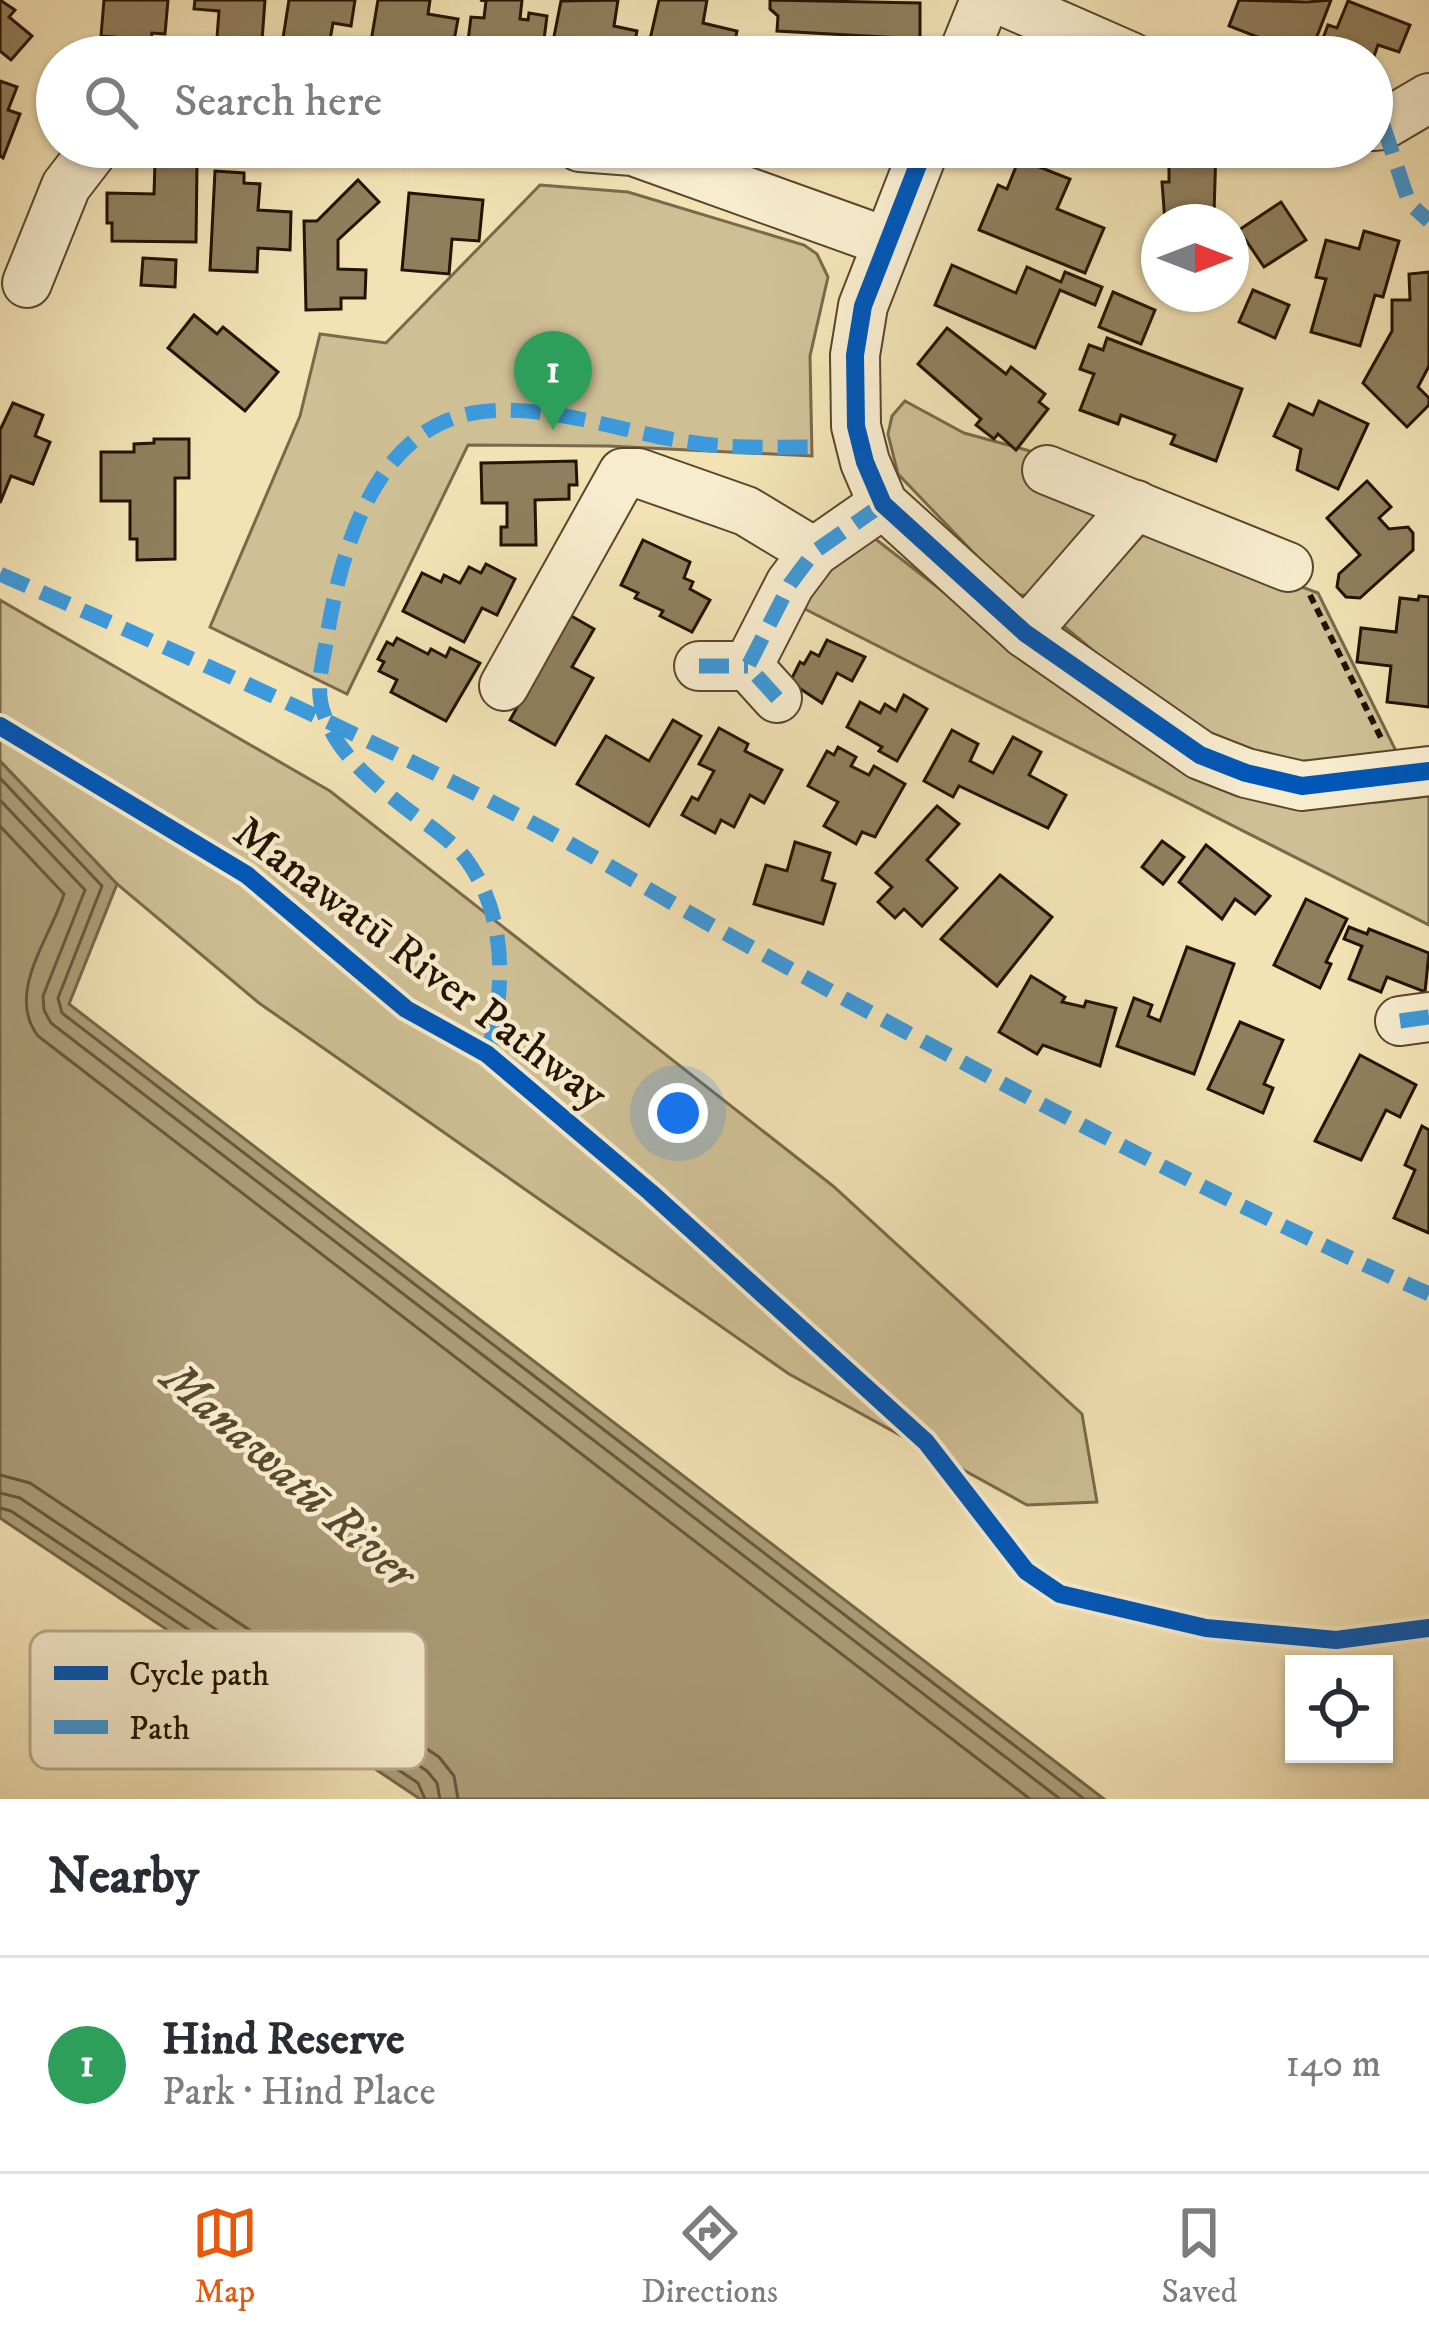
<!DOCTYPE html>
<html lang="en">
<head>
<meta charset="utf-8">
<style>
	:root { --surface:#fff; --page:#f7f7f7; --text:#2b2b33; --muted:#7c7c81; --line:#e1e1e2; --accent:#ea580c }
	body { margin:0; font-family:"IM FELL DW Pica",serif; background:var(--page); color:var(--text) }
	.controls { position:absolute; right:36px; bottom:36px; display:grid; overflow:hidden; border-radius:0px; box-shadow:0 3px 9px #0004 }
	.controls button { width:108px; height:108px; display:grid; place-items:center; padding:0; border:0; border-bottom:3px solid var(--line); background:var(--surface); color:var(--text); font:60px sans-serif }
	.compass { position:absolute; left:1141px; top:204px; width:108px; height:108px; border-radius:50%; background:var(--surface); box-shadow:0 3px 9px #0004; rotate:90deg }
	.you { position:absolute; left:678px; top:1113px; width:42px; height:42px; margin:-30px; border:9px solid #fff; border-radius:50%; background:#1a73e8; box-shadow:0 0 0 18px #1a73e833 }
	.badge { display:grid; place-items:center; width:78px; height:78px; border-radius:50%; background:var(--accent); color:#fff; font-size:39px; font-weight:700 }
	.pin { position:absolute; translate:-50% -99px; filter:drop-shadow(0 3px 6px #0008) }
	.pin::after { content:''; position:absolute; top:63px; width:42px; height:36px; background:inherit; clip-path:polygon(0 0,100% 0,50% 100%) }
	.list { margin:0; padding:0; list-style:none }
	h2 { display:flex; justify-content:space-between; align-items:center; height:156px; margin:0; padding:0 48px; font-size:51px }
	h2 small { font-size:39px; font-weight:400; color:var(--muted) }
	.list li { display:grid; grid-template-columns:78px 1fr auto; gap:36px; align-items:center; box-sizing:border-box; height:216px; padding:0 48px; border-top:3px solid var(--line) }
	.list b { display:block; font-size:45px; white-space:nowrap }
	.list p { margin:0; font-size:39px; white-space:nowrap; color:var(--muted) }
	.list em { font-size:39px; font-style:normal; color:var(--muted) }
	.icon { flex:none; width:66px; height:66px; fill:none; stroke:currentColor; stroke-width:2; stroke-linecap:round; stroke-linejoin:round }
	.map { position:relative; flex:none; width:1429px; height:1799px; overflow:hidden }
	.search { position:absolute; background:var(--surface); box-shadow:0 3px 9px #0004; left:36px; right:36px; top:36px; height:132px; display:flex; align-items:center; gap:30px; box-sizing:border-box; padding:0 42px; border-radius:66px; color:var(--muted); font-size:45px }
	.sheet { height:372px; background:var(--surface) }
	nav { display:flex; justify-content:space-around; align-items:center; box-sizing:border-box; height:168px; border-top:3px solid var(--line); background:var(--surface); font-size:33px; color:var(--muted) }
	nav a { display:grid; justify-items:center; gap:6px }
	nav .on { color:var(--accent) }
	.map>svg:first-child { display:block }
</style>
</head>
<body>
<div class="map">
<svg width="1429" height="1799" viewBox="0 0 1429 1799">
	<rect width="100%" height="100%" fill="#f2e2b4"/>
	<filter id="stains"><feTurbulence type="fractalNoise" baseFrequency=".00167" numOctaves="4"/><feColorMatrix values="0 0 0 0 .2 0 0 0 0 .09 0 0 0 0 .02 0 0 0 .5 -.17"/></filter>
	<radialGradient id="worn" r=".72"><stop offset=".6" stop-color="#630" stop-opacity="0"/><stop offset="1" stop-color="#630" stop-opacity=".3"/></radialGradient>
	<g fill="#cfbf95" stroke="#7a694a" stroke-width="3">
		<polygon points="540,185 628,192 804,245 817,254 828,277 810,356 812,456 608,446 468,445 347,694 210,627 300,416 320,334 386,343"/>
		<polygon points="905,401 964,433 1034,452 1098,516 1030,595 1014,595 898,474 888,434 892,416"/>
		<path d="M1154 531 1318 593 1397 753C1354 757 1310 765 1268 759 1194 748 1118 669 1061 624L1142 536Z"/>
		<polygon points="869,534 1008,642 1287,804 1379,802 1429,796 1429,925 801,607 811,577"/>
		<polygon points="0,600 330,791 833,1186 1082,1414 1097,1502 1027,1505 789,1374 259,1003 117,884 0,761"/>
	</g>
	<polygon fill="#ac9c77" stroke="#766547" stroke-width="3" points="0,761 117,884 69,1004 1104,1799 420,1799 0,1518"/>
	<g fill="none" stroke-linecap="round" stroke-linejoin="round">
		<g stroke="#68583c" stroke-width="3">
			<polyline points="0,778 102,886 58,998 62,1013 1084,1799"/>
			<polyline points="0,800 85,890 43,996 44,1010 51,1023 1060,1799"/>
			<path d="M0 826 64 894C51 937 5 993 38 1036L1030 1799"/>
			<polyline points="0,1475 30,1483 439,1757 454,1776 458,1799"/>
			<polyline points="0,1493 20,1498 427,1771 437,1783 440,1799"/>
			<polyline points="0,1508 11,1511 418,1783 425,1799"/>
		</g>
	</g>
	<g fill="#907f5e" stroke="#251300" stroke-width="3">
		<polygon points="0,0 15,10 9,17 32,36 11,60 0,51"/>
		<polygon points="104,0 168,0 165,34 152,33 151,40 101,36"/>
		<polygon points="195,0 265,0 261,54 216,51 219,11 194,9"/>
		<polygon points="289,0 355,0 351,26 333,23 327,57 280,57"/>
		<polygon points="378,0 430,0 428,14 458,19 451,57 369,53"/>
		<polygon points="480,0 522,0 520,19 528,20 529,13 547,16 542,55 466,57 471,17 484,18 486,1"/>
		<polygon points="618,0 614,26 637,31 632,57 550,57 561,1"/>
		<polygon points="659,0 707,0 703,23 737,31 731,57 646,57"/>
		<polygon points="770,0 920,3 920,39 777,31 778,16 770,9"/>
		<polygon points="1239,0 1307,2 1331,0 1309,57 1229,26"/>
		<polygon points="1348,1 1410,25 1399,52 1378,45 1372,62 1372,57 1316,57 1328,25 1337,28"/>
		<polygon points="749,39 796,43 796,51 871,57 748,57"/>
		<polygon points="0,81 17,87 8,110 20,114 3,158 0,156"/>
		<polygon points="1085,147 1120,147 1115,160"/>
		<polygon points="1169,147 1216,147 1214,214 1206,222 1188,222 1185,216 1185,222 1165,222 1162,182 1169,182"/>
		<polygon points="1019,159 1070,179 1057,209 1104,228 1085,273 979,230 998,185 1007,189"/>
		<polygon points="155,163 197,164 196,242 112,241 112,223 107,223 107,193 154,194"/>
		<polygon points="215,171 244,173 244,183 260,184 258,210 291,212 290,250 258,248 257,272 210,270"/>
		<polygon points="358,180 379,202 338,240 338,269 366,270 365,298 341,298 341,309 306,310 304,221 317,221"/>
		<polygon points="409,193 483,200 479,241 452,239 449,274 402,270"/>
		<polygon points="1281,202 1306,240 1264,267 1239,230"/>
		<polygon points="1364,231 1399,241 1383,297 1375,295 1360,346 1311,332 1326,279 1316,277 1326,240 1359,249"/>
		<polygon points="143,258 176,260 175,287 141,285"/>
		<polygon points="952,265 1016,293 1027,267 1061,282 1065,272 1102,287 1095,305 1060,290 1035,348 935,305"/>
		<polygon points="1429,272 1429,366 1418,387 1429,398 1429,405 1407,427 1363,383 1392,331 1392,300 1410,300 1409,274"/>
		<polygon points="1253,290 1289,305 1275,338 1239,322"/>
		<polygon points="1113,292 1155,310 1141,344 1099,327"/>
		<polygon points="194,315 217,334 223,327 278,372 245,411 168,348"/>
		<polygon points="947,328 1006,374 1011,367 1045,394 1039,402 1048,409 1016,450 998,434 994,439 976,425 981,419 918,364"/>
		<polygon points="1107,338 1242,389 1216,461 1171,444 1175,435 1121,415 1118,424 1080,410 1094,374 1080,369 1089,345 1103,350"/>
		<polygon points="1319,401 1368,424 1338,489 1297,470 1301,449 1274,436 1289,404 1313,415"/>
		<polygon points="13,403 43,415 35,436 50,442 33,484 11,476 0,503 0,430"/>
		<polygon points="154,439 189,439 189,478 175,478 175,559 137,560 137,539 130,539 130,501 101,501 101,452 134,452 134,444 154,443"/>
		<polygon points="576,461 577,485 569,485 569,499 535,500 536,545 501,545 501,527 507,527 507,503 482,503 481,463"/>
		<polygon points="1367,481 1391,507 1379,518 1389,529 1408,527 1413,533 1413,550 1360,598 1346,597 1337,587 1339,574 1360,555 1327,518"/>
		<polygon points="643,540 690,562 684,578 693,582 690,589 710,600 692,632 660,616 663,611 635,598 638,593 621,585"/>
		<polygon points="486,564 515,579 497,615 482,608 464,642 403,611 422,573 441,582 444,575 460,583 469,567 481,573"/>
		<polygon points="1419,596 1429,597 1429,707 1387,702 1391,666 1357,662 1361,628 1396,632 1400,598 1418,600"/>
		<polygon points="561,610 594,629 572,667 593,678 555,745 510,720 537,672"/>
		<polygon points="397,638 428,654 431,649 446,657 450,648 480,663 446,721 391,692 397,680 379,671 384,662 378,659 387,642 393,645"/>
		<polygon points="827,640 865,657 852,681 837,673 822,703 790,682 800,662 804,664 811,652 819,656"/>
		<polygon points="904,695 927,709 897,761 879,751 882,747 847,727 860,702 880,713 885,704 896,711"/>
		<polygon points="673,720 701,736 649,826 577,784 606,736 649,761"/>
		<polygon points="719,728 748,744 745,751 782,770 764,803 750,795 734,827 721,820 715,833 682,815 692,797 698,800 714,771 699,764"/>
		<polygon points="952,730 978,744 970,761 993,773 1013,737 1041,752 1029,775 1066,795 1048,828 959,786 953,797 924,781"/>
		<polygon points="838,747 856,757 851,766 869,775 874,766 905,784 875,837 862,832 856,844 824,826 838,802 808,786 827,751 834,755"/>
		<polygon points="937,806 959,824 927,860 957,888 922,926 904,909 895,918 878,902 892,887 876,873"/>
		<polygon points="1162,841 1184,857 1163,884 1142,867"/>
		<polygon points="795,842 830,853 822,880 835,884 823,924 754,904 766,865 787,871"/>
		<polygon points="1206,845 1270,896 1255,914 1235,899 1222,919 1179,882"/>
		<polygon points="1000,875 1052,917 997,986 941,939"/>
		<polygon points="1306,899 1347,919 1326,962 1331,964 1320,988 1274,965"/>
		<polygon points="1349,927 1367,934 1369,929 1429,953 1425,992 1387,977 1381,992 1349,979 1362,946 1344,939"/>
		<polygon points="1187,947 1234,964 1194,1074 1117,1046 1134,998 1152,1005 1148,1016 1160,1021"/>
		<polygon points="1031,976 1065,997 1062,1002 1084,1007 1086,1001 1116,1008 1100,1066 1043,1045 1037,1054 999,1032"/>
		<polygon points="1240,1022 1283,1040 1264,1084 1273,1088 1263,1113 1208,1089"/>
		<polygon points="1360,1055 1416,1085 1400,1117 1386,1110 1361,1160 1315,1141"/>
		<polygon points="1422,1126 1429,1130 1429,1233 1394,1218 1415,1170 1405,1165"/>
	</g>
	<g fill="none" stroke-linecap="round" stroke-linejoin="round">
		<defs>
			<g id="minor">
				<polyline points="1001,0 1131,57"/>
				<polyline points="962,57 985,0"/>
				<polyline points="1372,126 1383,125 1429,98"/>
				<polyline points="580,147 633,151 887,242"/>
				<polyline points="925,147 863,306 855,355 856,426 865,462 883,504 1025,633 1200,755 1246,773 1302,786 1429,771"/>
				<polyline points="27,283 66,186 96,147"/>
				<polyline points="1047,470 1288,567"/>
				<polyline points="1025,633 1136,505"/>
				<polyline points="699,666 748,666"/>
				<polyline points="504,686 623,473 638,473 746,511 814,552"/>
				<polyline points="777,698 748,666 790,584 814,552 883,504"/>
				<polyline points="1400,1021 1429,1017"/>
			</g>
		</defs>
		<use href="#minor" stroke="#58472d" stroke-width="52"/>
		<polyline stroke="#251300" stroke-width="6" stroke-dasharray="9 6" stroke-linecap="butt" points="1310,595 1382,740"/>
		<use href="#minor" stroke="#f7ecce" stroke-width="48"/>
		<g stroke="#3c9adc" stroke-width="15" stroke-dasharray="30 15" stroke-linecap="butt">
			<polyline points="1383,125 1409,203 1429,221"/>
			<path d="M0 574C175 651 350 728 519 816 589 852 656 895 725 933 955 1060 1189 1186 1429 1294"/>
			<polyline points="699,666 748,666"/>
			<polyline points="777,698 748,666 790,584 814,552 883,504"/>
			<polyline points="1400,1021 1429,1017"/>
			<path d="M487 1054C506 992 507 917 468 862 452 839 421 821 399 803 369 779 336 751 324 714 315 691 322 666 326 643 339 557 372 431 473 413 544 401 619 432 689 442 730 449 774 447 816 447"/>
		</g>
		<defs>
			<g id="cycleway">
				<polyline points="925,147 863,306 855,355 856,426 865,462 883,504 1025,633 1200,755 1246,773 1302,786 1429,771"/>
				<polyline points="0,726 247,875 406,1009 487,1054 650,1192 926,1442 1026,1571 1060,1594 1206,1628 1336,1640 1429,1628"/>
			</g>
		</defs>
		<use href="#cycleway" stroke="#f7ecce" stroke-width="26"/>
		<use href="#cycleway" stroke="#0057b8" stroke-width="18"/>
	</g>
	<g text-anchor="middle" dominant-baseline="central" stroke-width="9" stroke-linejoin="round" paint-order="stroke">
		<g font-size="45" fill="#251300" stroke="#f7ecce">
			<text transform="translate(420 964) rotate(37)">Manawatū River Pathway</text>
		</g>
		<g font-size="48" font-style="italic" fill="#5b4a30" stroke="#f7ecce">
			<text transform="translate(288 1476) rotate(41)">Manawatū River</text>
		</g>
	</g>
	<rect x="30" y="1631" width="396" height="138" rx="18" fill="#f7ecce" stroke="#b8ab90" stroke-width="3"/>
	<rect x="54" y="1666" width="54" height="14" fill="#0057b8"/>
	<rect x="54" y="1720" width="54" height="14" fill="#3c9adc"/>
	<g font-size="33" fill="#251300">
		<text x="129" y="1685">Cycle path</text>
		<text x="129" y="1739">Path</text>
	</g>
	<rect width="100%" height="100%" filter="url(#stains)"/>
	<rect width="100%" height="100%" fill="url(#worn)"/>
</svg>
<div class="controls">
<button><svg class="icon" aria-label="locate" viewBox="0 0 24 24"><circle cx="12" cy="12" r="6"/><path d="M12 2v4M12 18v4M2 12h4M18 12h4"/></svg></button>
</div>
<svg class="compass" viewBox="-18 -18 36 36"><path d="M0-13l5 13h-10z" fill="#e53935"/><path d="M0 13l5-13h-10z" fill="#7c7c81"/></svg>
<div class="you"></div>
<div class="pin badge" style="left:553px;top:430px;background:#2e9e5b">1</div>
<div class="search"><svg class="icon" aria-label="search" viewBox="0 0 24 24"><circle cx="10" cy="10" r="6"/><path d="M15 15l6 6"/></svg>Search here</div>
</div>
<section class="sheet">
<h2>Nearby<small></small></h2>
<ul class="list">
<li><span class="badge" style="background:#2e9e5b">1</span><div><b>Hind Reserve</b><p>Park · Hind Place</p></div><em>140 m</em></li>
</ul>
</section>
<nav>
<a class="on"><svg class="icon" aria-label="map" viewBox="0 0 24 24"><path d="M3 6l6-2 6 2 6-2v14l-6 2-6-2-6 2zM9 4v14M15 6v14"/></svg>Map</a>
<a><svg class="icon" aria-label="directions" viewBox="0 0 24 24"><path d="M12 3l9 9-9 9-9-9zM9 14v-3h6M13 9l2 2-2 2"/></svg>Directions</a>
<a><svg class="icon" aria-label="saved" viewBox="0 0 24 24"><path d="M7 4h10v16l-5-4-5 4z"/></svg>Saved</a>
</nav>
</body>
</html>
